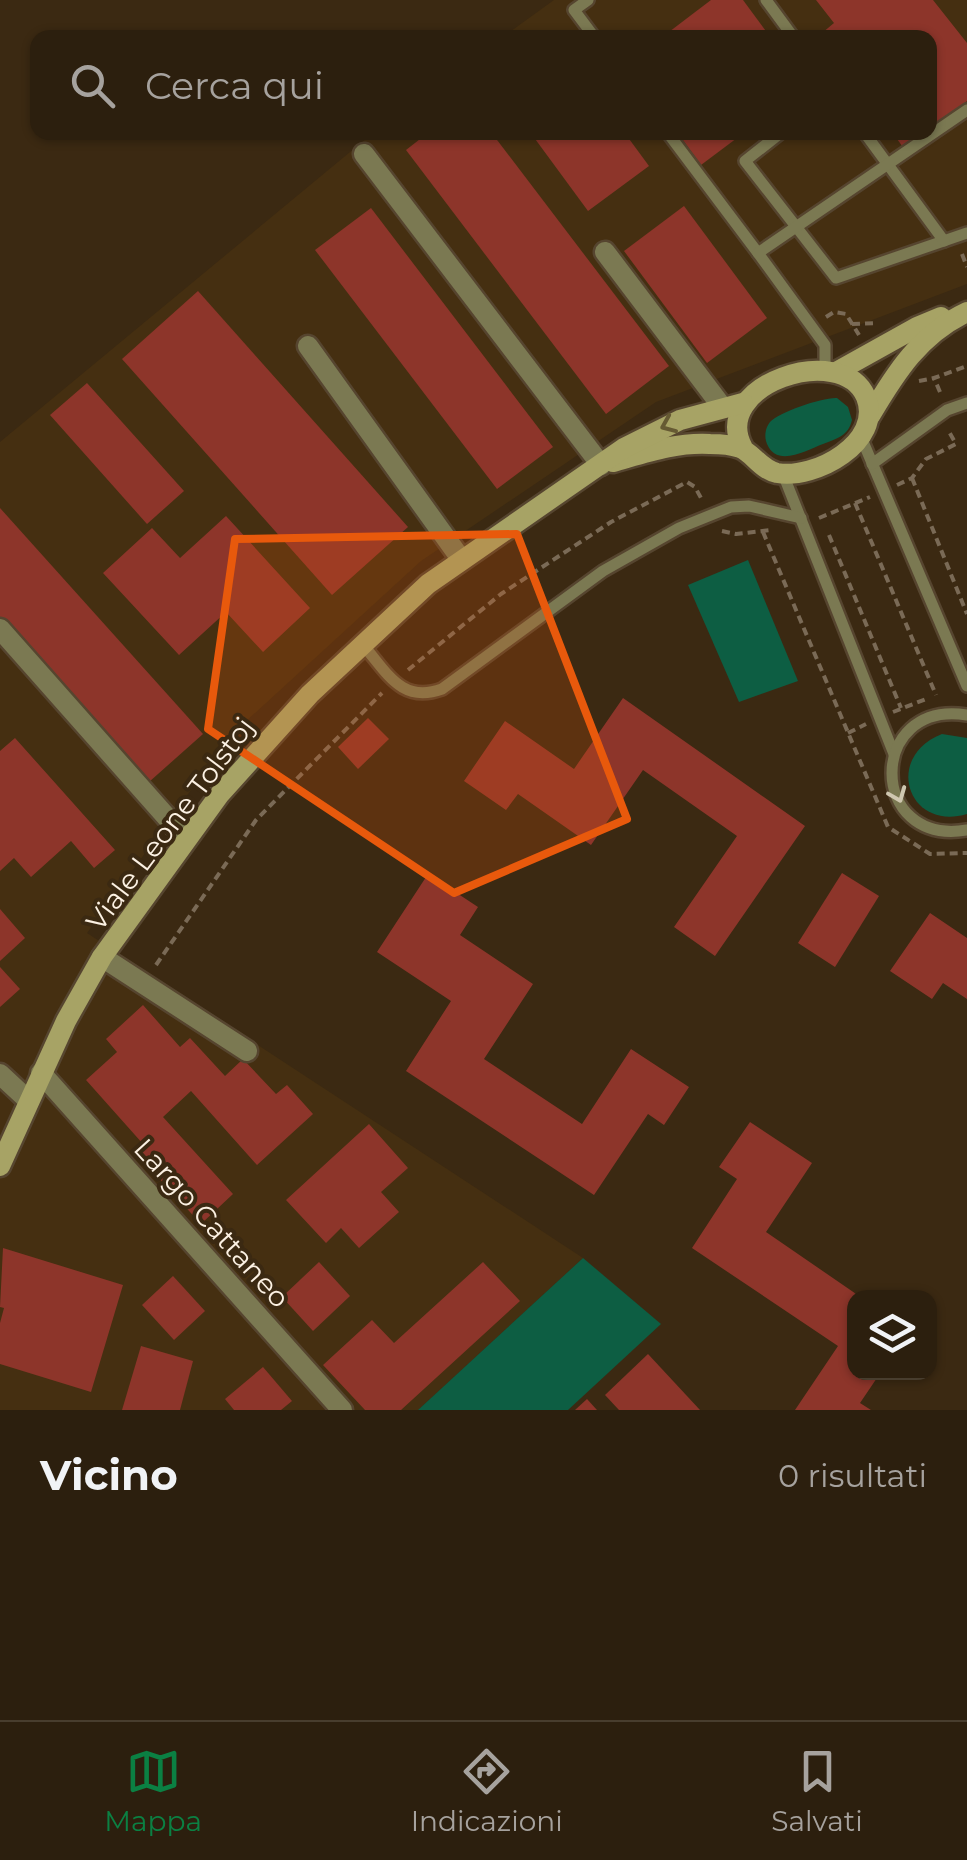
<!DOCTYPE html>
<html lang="it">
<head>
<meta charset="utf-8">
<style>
	:root { --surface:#2c1f0e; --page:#382c1c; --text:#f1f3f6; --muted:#a6a29e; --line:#483d2e; --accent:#0b8043 }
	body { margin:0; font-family:Montserrat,sans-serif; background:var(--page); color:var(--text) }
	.controls { position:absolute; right:30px; bottom:30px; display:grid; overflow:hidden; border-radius:20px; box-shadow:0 2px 8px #0004 }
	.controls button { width:90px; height:90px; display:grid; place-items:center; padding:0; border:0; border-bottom:2px solid var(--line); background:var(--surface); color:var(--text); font:50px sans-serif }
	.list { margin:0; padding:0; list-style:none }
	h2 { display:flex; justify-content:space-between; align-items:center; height:130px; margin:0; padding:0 40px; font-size:42px }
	h2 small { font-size:32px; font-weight:400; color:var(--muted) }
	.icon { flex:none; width:55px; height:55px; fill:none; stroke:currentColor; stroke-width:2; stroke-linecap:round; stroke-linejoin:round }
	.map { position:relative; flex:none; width:967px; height:1410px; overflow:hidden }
	.search { position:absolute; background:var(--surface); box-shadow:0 2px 8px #0004; left:30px; right:30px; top:30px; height:110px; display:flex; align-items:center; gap:25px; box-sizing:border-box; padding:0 35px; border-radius:20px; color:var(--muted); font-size:38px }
	.sheet { height:310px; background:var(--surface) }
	nav { display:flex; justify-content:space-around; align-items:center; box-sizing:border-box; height:140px; border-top:2px solid var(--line); background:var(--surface); font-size:28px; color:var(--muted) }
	nav a { display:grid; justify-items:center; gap:5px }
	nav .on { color:var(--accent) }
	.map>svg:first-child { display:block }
</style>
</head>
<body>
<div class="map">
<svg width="967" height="1410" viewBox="0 0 967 1410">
	<rect width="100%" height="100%" fill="#3b2912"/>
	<polygon fill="#452f11" points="554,0 967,0 967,284 656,402 421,561 231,735 87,933 583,1258 418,1410 0,1410 0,442 373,133 930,132 930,38 503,37"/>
	<g fill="#0d5e43">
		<path d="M837 398 848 407 852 420C848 436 838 438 823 444 807 450 777 468 767 444 764 437 765 428 770 422 779 412 823 397 837 398Z"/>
		<polygon points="748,560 798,681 739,702 688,585"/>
		<path d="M942 734 967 738V814C908 832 883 757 942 734Z"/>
		<polygon points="583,1258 661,1324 568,1410 418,1410"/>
	</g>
	<g fill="#8d352a">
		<polygon points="711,0 743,0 771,38 661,38"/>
		<polygon points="816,0 933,0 967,43 967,101 930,131 930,38 816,38 834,23"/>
		<polygon points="429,132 491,132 669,366 606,414 406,150"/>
		<polygon points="530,132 624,132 649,166 588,211"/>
		<polygon points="677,132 745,132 701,165"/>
		<polygon points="892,132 927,132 905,150"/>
		<polygon points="684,206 767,318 707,363 624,251"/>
		<polygon points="371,208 553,447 497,489 315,250"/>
		<polygon points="198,291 408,527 332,595 122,359"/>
		<polygon points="87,383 184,491 147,524 50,415"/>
		<polygon points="0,508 203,734 149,782 0,617"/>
		<polygon points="226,516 310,608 263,652 226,612 179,655 103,573 152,528 180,558"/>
		<polygon points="623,698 805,826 715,956 674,927 737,836 643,770 591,845 518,794 506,810 464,781 505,721 574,769"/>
		<polygon points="368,718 389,739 358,769 338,747"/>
		<polygon points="15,738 115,850 94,868 71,841 31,877 14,858 0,871 0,751"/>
		<polygon points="842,873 879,896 835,967 798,943"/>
		<polygon points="428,874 478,907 460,935 533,984 484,1059 582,1124 631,1049 689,1087 664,1125 648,1114 594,1195 406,1071 451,1001 377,952"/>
		<polygon points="0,909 25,938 0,961"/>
		<polygon points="930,913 967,938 967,999 943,983 932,999 890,971"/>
		<polygon points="0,967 20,989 0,1007"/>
		<polygon points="143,1005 180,1047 190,1038 225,1076 243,1059 276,1094 287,1085 313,1114 257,1165 191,1091 163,1117 233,1194 201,1224 135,1152 143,1144 86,1080 117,1052 106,1039"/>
		<polygon points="750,1122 812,1163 766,1232 862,1298 854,1298 854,1372 881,1372 860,1403 871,1410 795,1410 838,1346 692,1248 737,1179 719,1167"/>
		<polygon points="369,1124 408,1168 381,1192 399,1212 359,1248 341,1228 326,1243 286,1200"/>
		<polygon points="3,1248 123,1285 91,1392 0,1364 0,1323 4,1308 0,1307"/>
		<polygon points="319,1262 350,1296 313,1331 282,1297"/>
		<polygon points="483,1262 520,1301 401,1410 365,1410 323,1365 372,1320 394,1343"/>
		<polygon points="173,1276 205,1311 174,1340 142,1305"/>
		<polygon points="141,1346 193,1361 180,1410 122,1410"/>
		<polygon points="648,1354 700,1410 619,1410 605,1395"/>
		<polygon points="263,1367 292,1401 281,1410 234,1410 225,1399"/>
		<polygon points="587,1399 597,1410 575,1410"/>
	</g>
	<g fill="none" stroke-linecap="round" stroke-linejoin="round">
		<defs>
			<g id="lane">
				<polyline points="588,0 574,10 595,38"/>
				<polyline points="766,0 794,38"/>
				<polyline points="667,132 758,253"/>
				<polyline points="782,132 745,161 836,278 967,233"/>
				<polyline points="864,132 944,241"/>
				<polyline points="825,370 825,345 758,253 967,110"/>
				<polyline points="861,437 967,686"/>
				<polyline points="872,464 947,410 967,403"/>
				<polyline points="783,474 894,754"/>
				<path d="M363 645C387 672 401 704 442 689L603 571 679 528 731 507 749 506 801 518"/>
				<path d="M967 715C867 699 867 847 967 830"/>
			</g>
			<g id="street">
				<polyline points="364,154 601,465"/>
				<polyline points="605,252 723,408"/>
				<polyline points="308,346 461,559"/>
				<polyline points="0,629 186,839"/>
				<polyline points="102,957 247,1051"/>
				<polyline points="41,1073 342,1410"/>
				<polyline points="0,1074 29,1101"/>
			</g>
			<g id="secondary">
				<polyline points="838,371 917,327 941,317"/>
				<path d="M870 416C896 372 920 334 967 312"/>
				<path d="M613 462C645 453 676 442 710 444 718 444 732 445 740 448 753 453 760 469 777 473 815 480 884 442 866 397 842 340 708 385 743 448"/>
				<polyline points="0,1166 66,1021 102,957 220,794 310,694 428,584 624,448 680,420 743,403"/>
			</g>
		</defs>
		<use href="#lane" stroke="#56452f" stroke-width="16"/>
		<use href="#street" stroke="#56452f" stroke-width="25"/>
		<use href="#secondary" stroke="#56452f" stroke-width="25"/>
		<g stroke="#7a6a56" stroke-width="4" stroke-dasharray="8 5" stroke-linecap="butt">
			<polyline points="962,254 967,267"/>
			<polyline points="826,317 834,312 846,314 859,335"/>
			<polyline points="852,324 877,323"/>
			<polyline points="919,381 934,378"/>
			<polyline points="940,392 934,378 967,366"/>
			<polyline points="912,478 967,614"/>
			<polyline points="897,485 912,478 926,459 956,444 948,430"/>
			<polyline points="855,503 936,695"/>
			<polyline points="819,518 870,497"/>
			<polyline points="722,531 736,534 771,530"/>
			<polyline points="763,532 888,827 930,854 967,853"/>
			<polyline points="829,535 901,708"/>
			<polyline points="408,670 501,594 611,522 687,482 695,487 701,498"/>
			<polyline points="893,712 926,699"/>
			<polyline points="848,733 866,724"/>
			<polyline points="156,965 256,820 382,693"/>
		</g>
		<use href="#lane" stroke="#7b7952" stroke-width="11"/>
		<use href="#street" stroke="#7b7952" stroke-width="20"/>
		<use href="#secondary" stroke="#a7a365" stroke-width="20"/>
	</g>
	<defs><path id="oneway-chevron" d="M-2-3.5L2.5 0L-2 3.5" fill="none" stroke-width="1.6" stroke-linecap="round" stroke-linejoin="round" transform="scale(2.5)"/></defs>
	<use stroke="#665a33" href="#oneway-chevron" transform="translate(668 425) rotate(157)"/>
	<use stroke="#cfc7b0" href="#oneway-chevron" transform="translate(898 795) rotate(68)"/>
	<path fill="#e8590c" fill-opacity="0.2" stroke="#e8590c" stroke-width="8" stroke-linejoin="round" d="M517 534 627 819 454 893 208 729 235 539Z"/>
	<g text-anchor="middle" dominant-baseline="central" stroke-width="8" stroke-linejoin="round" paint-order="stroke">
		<g font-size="28" fill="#fcf1e3" stroke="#3b2912">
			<text transform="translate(170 824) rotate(-53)">Viale Leone Tolstoj</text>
			<text transform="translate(212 1223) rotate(48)">Largo Cattaneo</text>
		</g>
	</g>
</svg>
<div class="controls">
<button><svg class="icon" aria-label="layers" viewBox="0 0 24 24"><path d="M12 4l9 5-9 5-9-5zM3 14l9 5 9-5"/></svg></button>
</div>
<div class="search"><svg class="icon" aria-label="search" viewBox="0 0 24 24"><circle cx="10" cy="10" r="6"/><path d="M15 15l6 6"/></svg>Cerca qui</div>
</div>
<section class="sheet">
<h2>Vicino<small>0 risultati</small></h2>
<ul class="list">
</ul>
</section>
<nav>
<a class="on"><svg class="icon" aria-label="map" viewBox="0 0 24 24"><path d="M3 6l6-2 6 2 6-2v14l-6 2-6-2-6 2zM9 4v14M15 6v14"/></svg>Mappa</a>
<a><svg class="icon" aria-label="directions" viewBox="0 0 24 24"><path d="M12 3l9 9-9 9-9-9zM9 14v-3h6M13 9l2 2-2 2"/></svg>Indicazioni</a>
<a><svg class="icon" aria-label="saved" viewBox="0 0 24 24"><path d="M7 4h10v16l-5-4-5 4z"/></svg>Salvati</a>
</nav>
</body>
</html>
